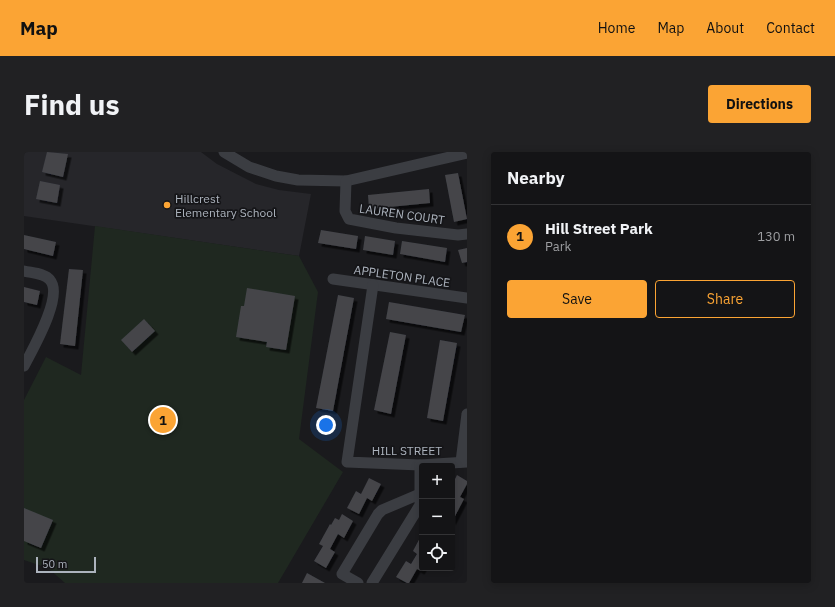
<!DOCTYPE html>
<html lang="en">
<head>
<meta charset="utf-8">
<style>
	:root { --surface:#141416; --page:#212123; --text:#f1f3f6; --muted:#9d9ea1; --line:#333335; --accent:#fba434 }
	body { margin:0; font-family:"IBM Plex Sans",sans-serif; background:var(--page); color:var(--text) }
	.controls { position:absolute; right:12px; bottom:12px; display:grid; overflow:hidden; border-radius:4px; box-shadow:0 2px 10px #0003 }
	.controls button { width:36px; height:36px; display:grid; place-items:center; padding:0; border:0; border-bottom:1px solid var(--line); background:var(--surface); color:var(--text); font:20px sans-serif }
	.scale { position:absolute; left:12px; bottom:10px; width:60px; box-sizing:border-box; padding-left:4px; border:2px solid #acb3bd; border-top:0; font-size:11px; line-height:14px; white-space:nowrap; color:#acb3bd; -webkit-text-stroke:3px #151518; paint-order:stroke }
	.you { position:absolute; left:302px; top:273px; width:14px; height:14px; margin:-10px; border:3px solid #fff; border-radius:50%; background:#1a73e8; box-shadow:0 0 0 6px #1a73e833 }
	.badge { display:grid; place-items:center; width:26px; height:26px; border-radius:50%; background:var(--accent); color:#111; font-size:13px; font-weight:700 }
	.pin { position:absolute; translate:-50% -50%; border:2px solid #fff; box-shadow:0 1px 4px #0006 }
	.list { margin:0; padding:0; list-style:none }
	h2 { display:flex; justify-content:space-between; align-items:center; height:52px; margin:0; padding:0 16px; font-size:17px }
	h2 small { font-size:13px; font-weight:400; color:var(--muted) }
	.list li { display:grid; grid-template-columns:26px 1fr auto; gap:12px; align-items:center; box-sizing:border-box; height:64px; padding:0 16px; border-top:1px solid var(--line) }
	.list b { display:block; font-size:15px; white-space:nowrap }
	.list p { margin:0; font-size:13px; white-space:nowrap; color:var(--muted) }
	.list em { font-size:13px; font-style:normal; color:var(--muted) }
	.actions { display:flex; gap:8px; padding:12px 16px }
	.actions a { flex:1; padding:9px 0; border:1px solid var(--accent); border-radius:4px; text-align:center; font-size:14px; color:var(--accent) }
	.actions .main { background:var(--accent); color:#111 }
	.icon { flex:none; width:22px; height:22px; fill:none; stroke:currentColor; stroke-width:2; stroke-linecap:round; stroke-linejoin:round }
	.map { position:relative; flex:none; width:443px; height:431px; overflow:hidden; border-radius:4px }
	header { display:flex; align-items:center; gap:24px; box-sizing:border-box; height:56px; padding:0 20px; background:var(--accent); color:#111 }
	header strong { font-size:19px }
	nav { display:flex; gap:22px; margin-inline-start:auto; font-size:14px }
	.intro { display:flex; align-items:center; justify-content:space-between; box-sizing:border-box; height:96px; padding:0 24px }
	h1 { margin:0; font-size:28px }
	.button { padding:10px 18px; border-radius:4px; background:var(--accent); color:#111; font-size:14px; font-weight:700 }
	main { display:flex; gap:24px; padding:0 24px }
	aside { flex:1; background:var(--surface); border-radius:4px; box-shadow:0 2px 10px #0003 }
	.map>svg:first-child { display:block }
</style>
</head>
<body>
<header>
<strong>Map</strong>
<nav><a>Home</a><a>Map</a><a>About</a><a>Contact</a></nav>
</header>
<div class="intro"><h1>Find us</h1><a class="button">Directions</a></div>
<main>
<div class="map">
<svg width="443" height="431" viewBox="0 0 443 431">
	<defs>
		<filter id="shadow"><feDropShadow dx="3.5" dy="3.5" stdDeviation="0" flood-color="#0009"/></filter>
	</defs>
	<rect width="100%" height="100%" fill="#1a1a1d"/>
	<polygon fill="#26262a" points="0,0 177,0 193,12 232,32 255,38 287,42 275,104 0,64"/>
	<polygon fill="#1f2820" points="71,74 275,104 294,140 275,287 319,320 254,431 41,431 24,416 0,408 0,248 22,205 57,223"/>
	<g fill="#44454a" filter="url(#shadow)">
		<polygon points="23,0 44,2 39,25 18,20"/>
		<polygon points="434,21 443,67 430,70 421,23"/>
		<polygon points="16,29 36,33 33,51 12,47"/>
		<polygon points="405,37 406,51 345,57 344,43"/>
		<polygon points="297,78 334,84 332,97 294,91"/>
		<polygon points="0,83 32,90 29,104 0,97"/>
		<polygon points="341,84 371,89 369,103 339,98"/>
		<polygon points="378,89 423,96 421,110 376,102"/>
		<polygon points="443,96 443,110 438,111 434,98"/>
		<polygon points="45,117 59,118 51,194 36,192"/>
		<polygon points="0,135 16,139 13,153 0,150"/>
		<polygon points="223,136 271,144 262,198 242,195 243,190 212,185 217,154 220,154"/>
		<polygon points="314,143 330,146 309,259 292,256"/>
		<polygon points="365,150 441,163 437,180 362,167"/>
		<polygon points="120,167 131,179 108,200 97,188"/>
		<polygon points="366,180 382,183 367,262 350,258"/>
		<polygon points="416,188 433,191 419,269 403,266"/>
		<polygon points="433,323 443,329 443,332 436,345 440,347 428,370 428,333"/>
		<polygon points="345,326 357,332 348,349 343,346 335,362 323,356 332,339 337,342"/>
		<polygon points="0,356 29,368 17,396 0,389"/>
		<polygon points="318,362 329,369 320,386 314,382 306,397 311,400 302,416 290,409 299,394 295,392 306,372 307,373 311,366 315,368"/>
		<polygon points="398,382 399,416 397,419 393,417 385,431 383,431 372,425 382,409 387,412 393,402 389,399"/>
		<polygon points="283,421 301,431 278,431"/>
	</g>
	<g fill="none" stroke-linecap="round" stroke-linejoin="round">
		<g stroke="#3b3d42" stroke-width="11">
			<polyline points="200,0 225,15 252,24 274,28 322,29 443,1"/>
			<polyline points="322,29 321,59 325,67 372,76 434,83 443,82"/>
			<path d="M0 119C8 121 21 121 26 128 40 144 8 198 0 214"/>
			<polyline points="309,127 443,146"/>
			<polyline points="349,133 323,310 396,313 443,310"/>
			<polyline points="437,310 443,262"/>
			<polyline points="334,431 318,422 354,362 358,358 398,341"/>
			<polyline points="348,431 396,353 396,313"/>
		</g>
	</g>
	<circle fill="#fba434" stroke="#151518" stroke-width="1.5" cx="143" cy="53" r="4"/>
	<g text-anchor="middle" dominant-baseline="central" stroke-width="3.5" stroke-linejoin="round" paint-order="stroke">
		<g font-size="12" fill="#acb3bd" stroke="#151518" text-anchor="start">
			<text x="151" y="46">Hillcrest<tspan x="151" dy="14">Elementary School</tspan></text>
		</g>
		<g font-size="12" fill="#acb3bd" stroke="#151518">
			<text transform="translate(378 62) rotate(8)">LAUREN COURT</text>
			<text transform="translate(378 124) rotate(8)">APPLETON PLACE</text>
			<text x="383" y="298">HILL STREET</text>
		</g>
	</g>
</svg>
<div class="controls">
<button>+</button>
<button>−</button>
<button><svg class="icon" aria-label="locate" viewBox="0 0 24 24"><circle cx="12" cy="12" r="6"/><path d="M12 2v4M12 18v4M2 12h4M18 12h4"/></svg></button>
</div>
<div class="scale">50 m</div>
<div class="you"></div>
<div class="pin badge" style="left:139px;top:268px">1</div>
</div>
<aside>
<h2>Nearby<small></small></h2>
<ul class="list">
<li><span class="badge">1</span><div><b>Hill Street Park</b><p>Park</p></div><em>130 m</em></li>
</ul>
<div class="actions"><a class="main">Save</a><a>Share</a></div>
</aside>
</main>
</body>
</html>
